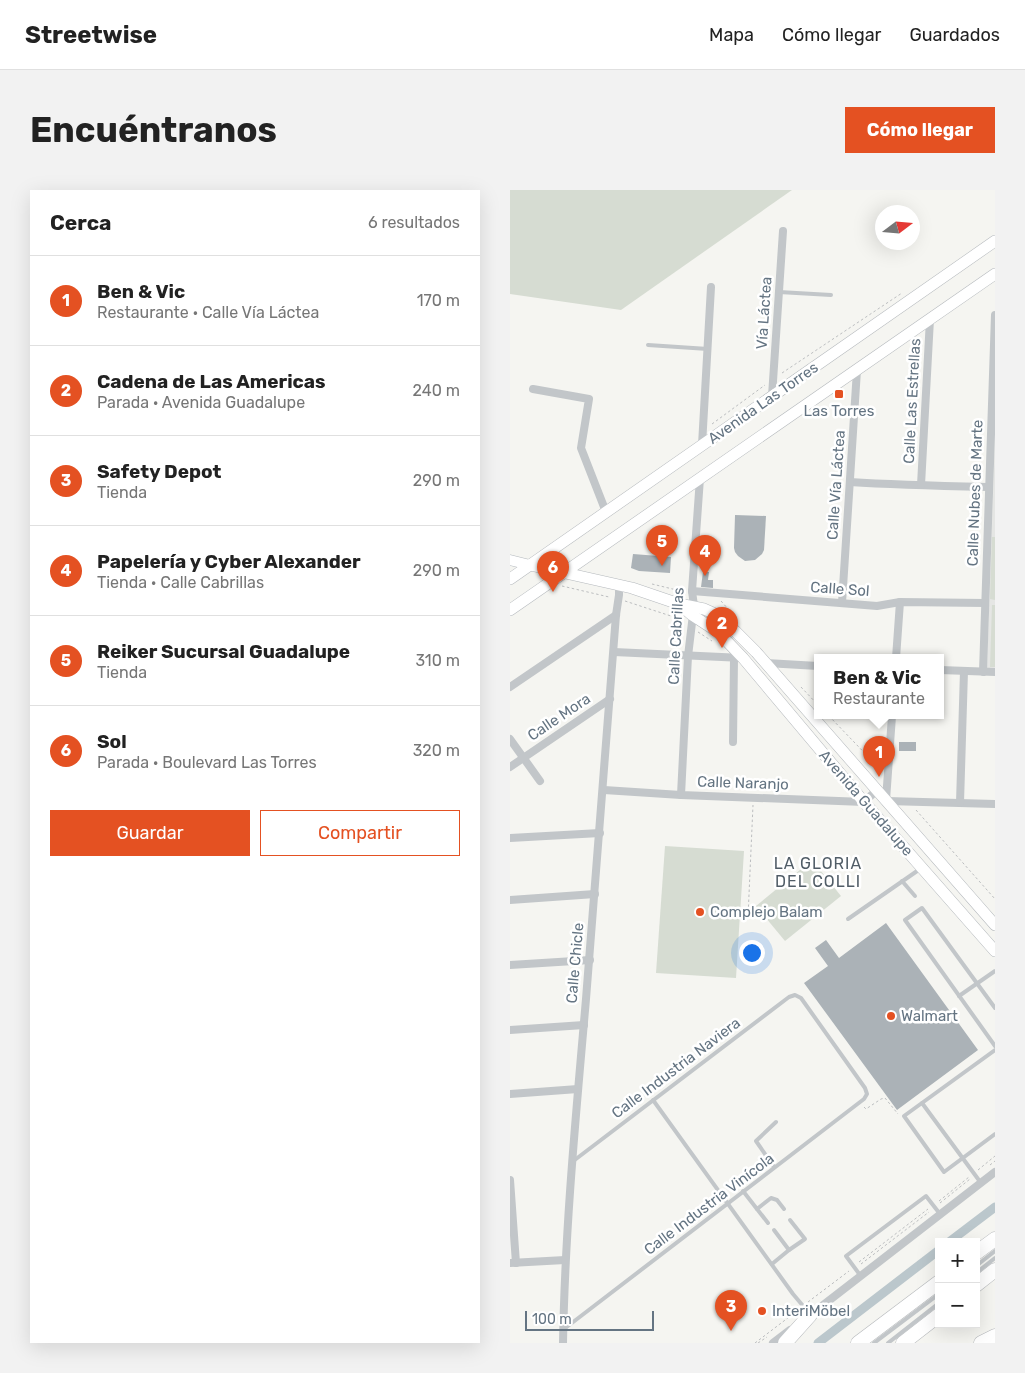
<!DOCTYPE html>
<html lang="es">
<head>
<meta charset="utf-8">
<style>
	:root { --surface:#fff; --page:#f2f2f2; --text:#222; --muted:#767676; --line:#e0e0e0; --accent:#e45122 }
	body { margin:0; font-family:Rubik,sans-serif; background:var(--page); color:var(--text) }
	.controls { position:absolute; right:15px; bottom:15px; display:grid; overflow:hidden; border-radius:0px; box-shadow:0 5px 20px #0002 }
	.controls button { width:45px; height:45px; display:grid; place-items:center; padding:0; border:0; border-bottom:1px solid var(--line); background:var(--surface); color:var(--text); font:25px sans-serif }
	.compass { position:absolute; left:365px; top:15px; width:45px; height:45px; border-radius:50%; background:var(--surface); box-shadow:0 5px 20px #0002; rotate:74deg }
	.scale { position:absolute; left:15px; bottom:12px; width:129px; box-sizing:border-box; padding-left:5px; border:2px solid #647482; border-top:0; font-size:14px; line-height:18px; white-space:nowrap; color:#647482; -webkit-text-stroke:4px #fff; paint-order:stroke }
	.you { position:absolute; left:241px; top:762px; width:18px; height:18px; margin:-12px; border:4px solid #fff; border-radius:50%; background:#1a73e8; box-shadow:0 0 0 8px #1a73e833 }
	.badge { display:grid; place-items:center; width:32px; height:32px; border-radius:50%; background:var(--accent); color:#fff; font-size:16px; font-weight:700 }
	.pin { position:absolute; translate:-50% -41px; filter:drop-shadow(0 1px 2px #0008) }
	.pin::after { content:''; position:absolute; top:26px; width:18px; height:15px; background:inherit; clip-path:polygon(0 0,100% 0,50% 100%) }
	.popup { position:absolute; left:304px; top:464px; width:130px; height:65px; box-sizing:border-box; display:grid; place-content:center; border-radius:0px; background:var(--surface); filter:drop-shadow(0 1px 4px #0005); font-size:16px; white-space:nowrap; color:var(--muted) }
	.popup b { font-size:19px; color:var(--text) }
	.popup::after { content:''; position:absolute; left:50%; top:100%; margin-left:-10px; border:10px solid transparent; border-top-color:var(--surface) }
	.list { margin:0; padding:0; list-style:none }
	h2 { display:flex; justify-content:space-between; align-items:center; height:65px; margin:0; padding:0 20px; font-size:21px }
	h2 small { font-size:16px; font-weight:400; color:var(--muted) }
	.list li { display:grid; grid-template-columns:32px 1fr auto; gap:15px; align-items:center; box-sizing:border-box; height:90px; padding:0 20px; border-top:1px solid var(--line) }
	.list b { display:block; font-size:19px; white-space:nowrap }
	.list p { margin:0; font-size:16px; white-space:nowrap; color:var(--muted) }
	.list em { font-size:16px; font-style:normal; color:var(--muted) }
	.actions { display:flex; gap:10px; padding:15px 20px }
	.actions a { flex:1; padding:11px 0; border:1px solid var(--accent); border-radius:0px; text-align:center; font-size:18px; color:var(--accent) }
	.actions .main { background:var(--accent); color:#fff }
	.map { position:relative; flex:none; width:485px; height:1153px; overflow:hidden; border-radius:0px }
	header { display:flex; align-items:center; gap:30px; box-sizing:border-box; height:70px; padding:0 25px; background:var(--surface); border-bottom:1px solid var(--line) }
	header strong { font-size:24px }
	nav { display:flex; gap:28px; margin-inline-start:auto; font-size:18px }
	.intro { display:flex; align-items:center; justify-content:space-between; box-sizing:border-box; height:120px; padding:0 30px }
	h1 { margin:0; font-size:35px }
	.button { padding:12px 22px; border-radius:0px; background:var(--accent); color:#fff; font-size:18px; font-weight:700 }
	main { display:flex; gap:30px; padding:0 30px }
	aside { flex:1; background:var(--surface); border-radius:0px; box-shadow:0 5px 20px #0002 }
	.map>svg:first-child { display:block }
</style>
</head>
<body>
<header>
<strong>Streetwise</strong>
<nav><a>Mapa</a><a>Cómo llegar</a><a>Guardados</a></nav>
</header>
<div class="intro"><h1>Encuéntranos</h1><a class="button">Cómo llegar</a></div>
<main>
<aside>
<h2>Cerca<small>6 resultados</small></h2>
<ul class="list">
<li><span class="badge">1</span><div><b>Ben &amp; Vic</b><p>Restaurante · Calle Vía Láctea</p></div><em>170 m</em></li>
<li><span class="badge">2</span><div><b>Cadena de Las Americas</b><p>Parada · Avenida Guadalupe</p></div><em>240 m</em></li>
<li><span class="badge">3</span><div><b>Safety Depot</b><p>Tienda</p></div><em>290 m</em></li>
<li><span class="badge">4</span><div><b>Papelería y Cyber Alexander</b><p>Tienda · Calle Cabrillas</p></div><em>290 m</em></li>
<li><span class="badge">5</span><div><b>Reiker Sucursal Guadalupe</b><p>Tienda</p></div><em>310 m</em></li>
<li><span class="badge">6</span><div><b>Sol</b><p>Parada · Boulevard Las Torres</p></div><em>320 m</em></li>
</ul>
<div class="actions"><a class="main">Guardar</a><a>Compartir</a></div>
</aside>
<div class="map">
<svg width="485" height="1153" viewBox="0 0 485 1153">
	<rect width="100%" height="100%" fill="#f5f5f1"/>
	<polygon fill="#e5e6e4" points="485,251 485,479 477,478"/>
	<g fill="#d6dcd2">
		<polygon points="0,0 282,0 111,120 0,104"/>
		<polygon points="482,347 485,347 485,410 480,409"/>
		<polygon points="482,415 485,415 485,477 480,477"/>
		<polygon points="155,656 234,661 226,788 146,783"/>
		<polygon points="302,670 331,706 275,751 246,716"/>
	</g>
	<g fill="none" stroke-linecap="round" stroke-linejoin="round">
		<g stroke="#bbc7cc" stroke-width="9">
			<polyline points="439,1052 485,1017"/>
			<polyline points="308,1153 429,1060"/>
		</g>
	</g>
	<g fill="#abb2b7">
		<polygon points="225,325 256,326 254,360 252,364 245,370 235,371 228,366 225,362 224,358"/>
		<polygon points="123,364 161,367 160,383 129,381 121,378"/>
		<polygon points="193,382 199,382 198,390 203,390 203,398 191,397"/>
		<rect x="389" y="552" width="17" height="9"/>
		<polygon points="376,733 468,860 387,920 294,793 318,776 305,758 316,750 329,768"/>
	</g>
	<g fill="none" stroke-linecap="round" stroke-linejoin="round">
		<defs>
			<polyline id="secondary" points="0,370 20,375"/>
			<g id="primary">
				<polyline points="20,375 122,398 169,414 194,419 203,423 225,441 246,462 485,735"/>
				<polyline points="0,389 485,51"/>
				<polyline points="169,414 182,425 208,442 233,468 354,612 485,761"/>
				<polyline points="0,420 485,84"/>
			</g>
			<g id="highway">
				<polyline points="466,1063 485,1049"/>
				<polyline points="466,1095 485,1080"/>
				<polyline points="275,1153 300,1125"/>
				<polyline points="348,1153 429,1092"/>
				<polyline points="393,1153 429,1125"/>
				<polyline points="471,1153 485,1146"/>
			</g>
		</defs>
		<use href="#secondary" stroke="#b4b9be" stroke-width="11"/>
		<use href="#primary" stroke="#b5b9bd" stroke-width="12"/>
		<use href="#highway" stroke="#b5b8bb" stroke-width="15"/>
		<g stroke="#bcbec0" stroke-width="1" stroke-dasharray="2.5 2.5" stroke-linecap="butt">
			<polyline points="272,183 392,103"/>
			<polyline points="202,234 255,195"/>
			<polyline points="142,394 175,402"/>
			<polyline points="52,396 99,407"/>
			<polyline points="115,411 164,427 174,434"/>
			<polyline points="211,411 227,429"/>
			<polyline points="188,442 202,451"/>
			<polyline points="291,497 308,515"/>
			<polyline points="319,526 370,579"/>
			<polyline points="406,620 485,709"/>
			<polyline points="238,727 243,615"/>
			<polyline points="354,917 356,919 371,909 375,908 388,924"/>
			<polyline points="480,975 485,971"/>
			<polyline points="468,980 485,966"/>
			<polyline points="429,1011 459,987"/>
			<polyline points="430,1013 460,989"/>
			<polyline points="349,1072 418,1019"/>
			<polyline points="351,1074 419,1022"/>
			<polyline points="298,1112 339,1081"/>
			<polyline points="245,1153 287,1121"/>
			<polyline points="248,1153 257,1147"/>
		</g>
		<g stroke="#c2c6c9" stroke-width="4">
			<polyline points="269,102 321,105"/>
			<polyline points="138,155 198,159"/>
			<polyline points="392,691 405,706"/>
			<polyline points="338,729 410,679"/>
			<polyline points="449,806 485,781"/>
			<polyline points="485,818 412,718 395,730 485,856"/>
			<polyline points="485,860 394,926 434,982 485,944"/>
			<polyline points="143,910 283,1104 299,1123"/>
			<polyline points="412,913 471,993"/>
			<polyline points="264,977 246,951 266,932"/>
			<polyline points="233,1001 258,1033"/>
			<polyline points="247,1019 261,1008 267,1010 274,1019"/>
			<polyline points="264,1040 279,1060 295,1049 280,1030"/>
			<polyline points="262,1074 279,1060"/>
			<polyline points="466,1076 485,1061"/>
			<polyline points="466,1083 485,1068"/>
			<polyline points="350,1085 336,1066 416,1006 430,1024"/>
			<polyline points="54,1139 354,909 357,904 355,898 291,808 285,805 279,807 62,972"/>
			<polyline points="364,1153 429,1104"/>
			<polyline points="378,1153 429,1113"/>
		</g>
		<g stroke="#c2c6c9" stroke-width="8">
			<polyline points="23,199 79,209 71,258 96,322"/>
			<polyline points="262,206 273,41"/>
			<polyline points="192,255 201,97"/>
			<path d="M340 292C386 295 433 296 479 297"/>
			<polyline points="411,295 420,129"/>
			<polyline points="182,401 367,416 390,412 475,413"/>
			<polyline points="332,413 347,180"/>
			<polyline points="104,462 233,468"/>
			<polyline points="386,468 390,412"/>
			<polyline points="256,473 308,476"/>
			<polyline points="430,480 485,482"/>
			<polyline points="473,482 485,125"/>
			<polyline points="0,497 106,425"/>
			<polyline points="0,549 30,591"/>
			<polyline points="223,552 224,468"/>
			<polyline points="0,577 100,509"/>
			<polyline points="94,600 171,605 354,612 367,600"/>
			<polyline points="171,605 178,466 184,416 182,401 190,288"/>
			<polyline points="376,610 382,526"/>
			<polyline points="377,611 485,614"/>
			<polyline points="450,613 454,481"/>
			<polyline points="0,648 90,643"/>
			<polyline points="0,710 85,704"/>
			<polyline points="0,775 80,770"/>
			<polyline points="0,840 74,835"/>
			<polyline points="0,904 68,899"/>
			<polyline points="0,990 6,1073"/>
			<polyline points="0,1073 55,1070"/>
			<polyline points="299,1126 485,982"/>
			<path d="M53 1153C55 1038 66 924 76 809 87 681 97 553 106 425L109 405V395"/>
			<polyline points="263,1153 280,1140"/>
		</g>
		<use href="#secondary" stroke="#fff" stroke-width="10"/>
		<use href="#primary" stroke="#fff" stroke-width="11"/>
		<use href="#highway" stroke="#fff" stroke-width="14"/>
	</g>
	<g fill="#e45122" stroke="#fff" stroke-width="2">
		<rect x="324" y="199" width="10" height="10" rx="2.5"/>
		<circle cx="190" cy="722" r="5"/>
		<circle cx="381" cy="826" r="5"/>
		<circle cx="252" cy="1121" r="5"/>
	</g>
	<g text-anchor="middle" dominant-baseline="central" stroke-width="5" stroke-linejoin="round" paint-order="stroke">
		<g font-size="15" fill="#647482" stroke="#fff">
			<text transform="translate(254 123) rotate(-86)">Vía Láctea</text>
			<text transform="translate(402 211) rotate(-87)">Calle Las Estrellas</text>
			<text transform="translate(253 213) rotate(-35)">Avenida Las Torres</text>
			<text transform="translate(326 295) rotate(-86)">Calle Vía Láctea</text>
			<text transform="translate(465 303) rotate(-88)">Calle Nubes de Marte</text>
			<text transform="translate(330 399) rotate(4)">Calle Sol</text>
			<text transform="translate(166 446) rotate(-87)">Calle Cabrillas</text>
			<text transform="translate(49 527) rotate(-34)">Calle Mora</text>
			<text transform="translate(233 593) rotate(2)">Calle Naranjo</text>
			<text transform="translate(356 613) rotate(49)">Avenida Guadalupe</text>
			<text transform="translate(65 773) rotate(-85)">Calle Chicle</text>
			<text transform="translate(166 878) rotate(-37)">Calle Industria Naviera</text>
			<text transform="translate(199 1014) rotate(-37)">Calle Industria Vinícola</text>
		</g>
		<g font-size="15" fill="#647482" stroke="#fff" text-anchor="start">
			<text x="329" y="221" text-anchor="middle">Las Torres</text>
			<text x="200" y="722">Complejo Balam</text>
			<text x="391" y="826">Walmart</text>
			<text x="262" y="1121">InteriMöbel</text>
		</g>
		<g font-size="16" letter-spacing="1" fill="#515d67" stroke="#fff">
			<text x="308" y="673">LA GLORIA<tspan x="308" dy="18">DEL COLLI</tspan></text>
		</g>
	</g>
</svg>
<div class="controls">
<button>+</button>
<button>−</button>
</div>
<svg class="compass" viewBox="-18 -18 36 36"><path d="M0-13l5 13h-10z" fill="#e53935"/><path d="M0 13l5-13h-10z" fill="#767676"/></svg>
<div class="scale">100 m</div>
<div class="you"></div>
<div class="pin badge" style="left:369px;top:587px">1</div>
<div class="popup"><b>Ben &amp; Vic</b>Restaurante</div>
<div class="pin badge" style="left:212px;top:458px">2</div>
<div class="pin badge" style="left:221px;top:1141px">3</div>
<div class="pin badge" style="left:195px;top:386px">4</div>
<div class="pin badge" style="left:152px;top:376px">5</div>
<div class="pin badge" style="left:43px;top:402px">6</div>
</div>
</main>
</body>
</html>
